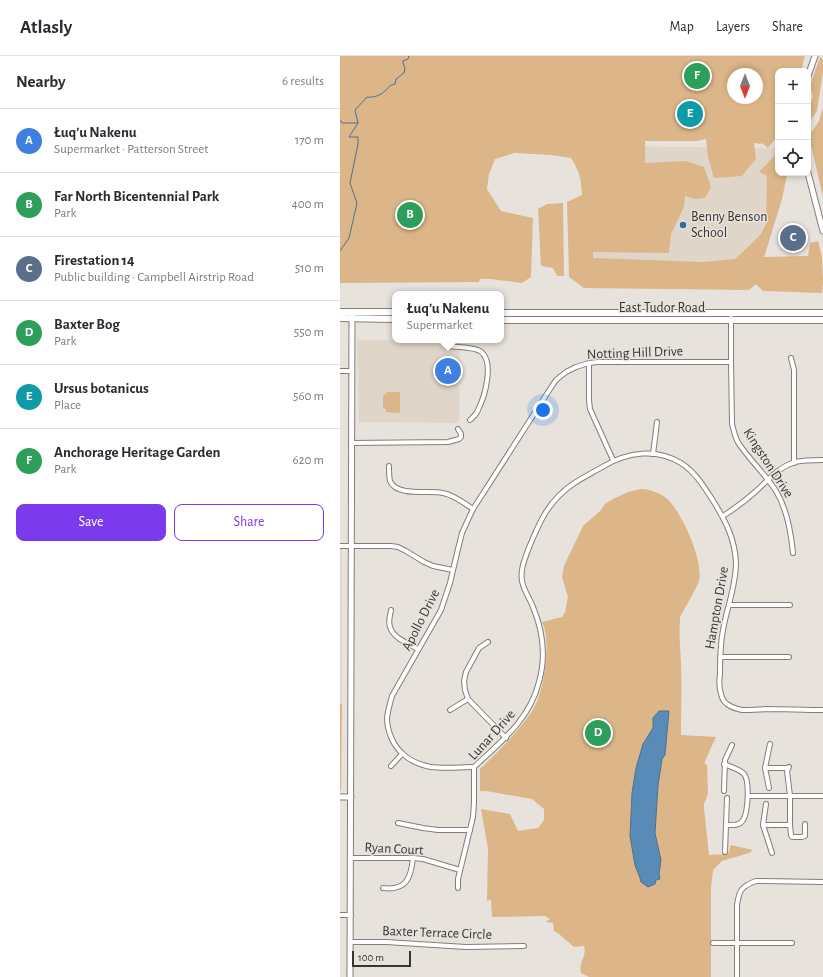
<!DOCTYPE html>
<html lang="en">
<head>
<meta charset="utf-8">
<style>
	:root { --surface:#fff; --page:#f7f7f7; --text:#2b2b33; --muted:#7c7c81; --line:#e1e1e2; --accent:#7c3aed }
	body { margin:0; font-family:"Alegreya Sans",sans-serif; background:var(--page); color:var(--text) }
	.controls { position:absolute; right:12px; top:12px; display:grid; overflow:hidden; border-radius:8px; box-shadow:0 2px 6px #0003 }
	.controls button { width:36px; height:36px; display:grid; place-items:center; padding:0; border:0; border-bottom:1px solid var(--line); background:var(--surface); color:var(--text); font:20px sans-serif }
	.compass { position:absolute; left:387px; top:12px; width:36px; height:36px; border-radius:50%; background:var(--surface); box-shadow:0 2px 6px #0003; rotate:180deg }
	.scale { position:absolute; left:12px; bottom:10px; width:59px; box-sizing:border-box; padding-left:4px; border:2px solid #373533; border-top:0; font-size:11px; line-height:14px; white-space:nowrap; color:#373533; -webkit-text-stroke:3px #e8e2dc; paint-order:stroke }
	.you { position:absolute; left:203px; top:354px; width:14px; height:14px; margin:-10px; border:3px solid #fff; border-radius:50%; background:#1a73e8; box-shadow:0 0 0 6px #1a73e833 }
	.badge { display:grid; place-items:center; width:26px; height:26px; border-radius:50%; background:var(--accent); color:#fff; font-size:13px; font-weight:700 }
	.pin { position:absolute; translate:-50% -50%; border:2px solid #fff; box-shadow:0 1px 4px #0006 }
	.popup { position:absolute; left:52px; top:235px; width:112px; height:52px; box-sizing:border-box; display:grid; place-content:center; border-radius:8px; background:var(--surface); filter:drop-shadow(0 1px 3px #0005); font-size:13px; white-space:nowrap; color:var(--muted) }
	.popup b { font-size:15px; color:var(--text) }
	.popup::after { content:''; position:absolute; left:50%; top:100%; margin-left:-8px; border:8px solid transparent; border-top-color:var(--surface) }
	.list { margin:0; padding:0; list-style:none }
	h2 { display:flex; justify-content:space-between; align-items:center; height:52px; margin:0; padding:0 16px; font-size:17px }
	h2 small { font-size:13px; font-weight:400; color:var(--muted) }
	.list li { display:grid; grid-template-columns:26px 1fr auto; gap:12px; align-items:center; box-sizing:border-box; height:64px; padding:0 16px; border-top:1px solid var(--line) }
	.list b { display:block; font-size:15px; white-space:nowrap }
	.list p { margin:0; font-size:13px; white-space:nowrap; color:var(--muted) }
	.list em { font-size:13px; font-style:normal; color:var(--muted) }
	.actions { display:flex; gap:8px; padding:12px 16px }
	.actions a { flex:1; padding:9px 0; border:1px solid var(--accent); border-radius:8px; text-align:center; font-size:14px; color:var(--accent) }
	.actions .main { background:var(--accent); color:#fff }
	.icon { flex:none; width:22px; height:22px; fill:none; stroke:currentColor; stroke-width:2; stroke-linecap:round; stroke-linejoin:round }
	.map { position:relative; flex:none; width:483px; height:921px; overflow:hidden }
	header { display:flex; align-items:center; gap:24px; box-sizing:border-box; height:56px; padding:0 20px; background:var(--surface); border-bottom:1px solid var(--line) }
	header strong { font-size:19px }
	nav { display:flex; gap:22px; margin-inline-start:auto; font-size:14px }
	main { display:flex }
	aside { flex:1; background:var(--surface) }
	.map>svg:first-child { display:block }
</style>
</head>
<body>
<header>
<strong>Atlasly</strong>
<nav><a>Map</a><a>Layers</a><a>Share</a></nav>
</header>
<main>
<aside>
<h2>Nearby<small>6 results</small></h2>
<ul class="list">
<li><span class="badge" style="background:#3f7fe0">A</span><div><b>Łuq’u Nakenu</b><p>Supermarket · Patterson Street</p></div><em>170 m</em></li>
<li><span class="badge" style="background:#2e9e5b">B</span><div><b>Far North Bicentennial Park</b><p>Park</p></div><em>400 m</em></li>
<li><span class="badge" style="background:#5c6f8a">C</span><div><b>Firestation 14</b><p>Public building · Campbell Airstrip Road</p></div><em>510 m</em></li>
<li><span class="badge" style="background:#2e9e5b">D</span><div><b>Baxter Bog</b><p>Park</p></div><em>550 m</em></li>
<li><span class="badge" style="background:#0f9aa8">E</span><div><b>Ursus botanicus</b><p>Place</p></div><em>560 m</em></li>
<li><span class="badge" style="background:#2e9e5b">F</span><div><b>Anchorage Heritage Garden</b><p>Park</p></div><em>620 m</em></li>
</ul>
<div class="actions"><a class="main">Save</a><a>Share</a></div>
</aside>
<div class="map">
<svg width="483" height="921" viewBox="0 0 483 921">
	<rect width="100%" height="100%" fill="#e8e2dc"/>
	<g fill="#e0d5c9">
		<polygon points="251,90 438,92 438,117 448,117 442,143 416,229 253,228"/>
		<polygon points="17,284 120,284 119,367 19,366"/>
		<rect x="0" y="493" width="2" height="156"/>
	</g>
	<g fill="#dcb688" fill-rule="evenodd">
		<path d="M0 0H465L464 3 461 15H438V83H435L428 92 422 87 421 88 414 87 416 103 402 120 374 122 368 101 366 83 357 85H305V107L346 105 364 111 371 131 365 142 355 143 345 140 344 151 331 178 329 197 253 196V202L363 206 395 203 409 190 421 178 426 168 427 120 419 116 438 96V117H447L442 143 424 201 468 200 470 187 478 185 482 201 483 227 482 237 423 235 416 228 409 234 244 232 229 221 227 146 242 139C241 123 240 116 231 102L211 99 175 97 155 103 149 118 147 133 161 155 193 162 191 221 182 227 150 223H140L139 226 0 227ZM393 18H417V42H393Z"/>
		<polygon points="480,1 483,3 483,16 477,55 468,68 468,58 473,40 470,30"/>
		<polygon points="483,51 483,141 469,80 479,65"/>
		<polygon points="223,147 224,220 217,220 213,212 201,210 198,153 207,148"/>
		<polygon points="47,336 60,336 60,357 46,356 46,353 43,352 43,340"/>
		<path d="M301 433C309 433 320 437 326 442 342 455 364 506 359 525 356 533 349 545 345 552 343 556 340 559 340 563 339 577 340 591 341 606 342 630 341 655 341 679L376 681 365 705V708L367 709 368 738 364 748V752L369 799 388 798 391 789 413 794 409 797 382 805 373 814 371 832V921H249L241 917C238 906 247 902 244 890L234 891 219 878 214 875 213 867 206 866 210 863 205 860 152 861 151 843 147 845 148 793 141 753 170 758 178 775 198 772 204 764V753L192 743 146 735H140V713C159 695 177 677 192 655 201 641 205 619 206 602 207 590 207 577 202 566L222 561 225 556 228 541 222 521 224 510 243 470 260 455 265 448 273 443 288 436Z"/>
		<polygon points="0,643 0,648 2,649 1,734 0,734"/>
	</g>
	<polygon fill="#588bb7" stroke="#4e718f" points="319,655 329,655 325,699 322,703 318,730 315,777 321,804 319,818 320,823 316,824 315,828 308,831 301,826 300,822 295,809 290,780 292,737 296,712 303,688 313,672 313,662"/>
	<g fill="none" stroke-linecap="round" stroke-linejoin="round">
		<g stroke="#4e718f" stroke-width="1">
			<path d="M0 64 2 67H18L15 54 27 41C34 42 41 39 46 34 49 31 50 29 55 28L56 23 64 17 65 12 63 7V5L68 3 69 0"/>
			<polyline points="0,195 9,182 17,147 10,127 18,88 18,81 9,81 18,67"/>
		</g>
		<defs>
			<g id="minor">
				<path d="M391 262V306L392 368C394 375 395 382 399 388 410 404 425 418 436 435 447 453 451 476 453 497"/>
				<path d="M108 284V290C115 291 134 291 140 295 155 305 145 340 138 354 137 358 133 361 130 364"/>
				<polyline points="451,302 454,314 454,407"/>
				<polyline points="249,307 249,344 250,353 273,404"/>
				<polyline points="0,315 11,315"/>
				<polyline points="11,387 108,386 119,383 121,381 121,378 118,373"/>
				<polyline points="313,398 317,366"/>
				<path d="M49 410C49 415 49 421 50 425 57 441 89 434 103 437 114 439 124 447 133 453"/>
				<path d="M383 460C394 453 405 445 415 436 429 424 436 412 455 406 464 404 474 404 483 404"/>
				<polyline points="0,490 51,490 58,491 66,495 84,506 93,510 113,514"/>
				<polyline points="389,549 450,549"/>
				<path d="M51 554C50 560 48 565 50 571 53 582 69 588 78 593"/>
				<polyline points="148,586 139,592 126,616 124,625 125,634 128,643 166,682"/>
				<polyline points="380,601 449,601"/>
				<polyline points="110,654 128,643"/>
				<path d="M384 708C389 710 401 714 404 718 410 725 408 757 403 764 400 770 392 769 386 769"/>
				<polyline points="51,710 62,698"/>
				<path d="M134 711C120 711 105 713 91 711 81 709 70 705 63 698 53 690 47 674 47 662 48 654 50 647 52 640L101 554 110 527 118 493 122 477 133 453 210 333 216 324 226 316 236 311 249 307 258 306H391"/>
				<polyline points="449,711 447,715 450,740 450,769 451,779 452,781 462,781 465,780 465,768"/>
				<polyline points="425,712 448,712"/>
				<polyline points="429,732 425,712 430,688"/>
				<polyline points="384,735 385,704 392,689"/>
				<polyline points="408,740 483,740"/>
				<polyline points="426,748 423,769 432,797"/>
				<polyline points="58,767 83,772 98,774 130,774"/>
				<polyline points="423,769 450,769"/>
				<polyline points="385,796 387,742"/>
				<polyline points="11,802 73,802 83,803 120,814"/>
				<path d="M43 832C67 835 71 821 73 802"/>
				<path d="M118 832V823L133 761 134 746V711C161 686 190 663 199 626 206 601 203 575 193 551 190 543 185 536 183 529 179 517 184 505 188 494 199 467 208 445 233 428 243 421 254 416 264 410 288 396 316 392 341 407 355 416 363 429 372 443 385 464 395 482 396 507 396 530 387 551 383 574 380 589 380 604 380 618 379 625 379 632 381 638 382 642 384 646 387 648 391 651 397 653 402 654 410 654 418 654 426 653 445 653 464 654 483 654"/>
				<polyline points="0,859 11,859"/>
				<polyline points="10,886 46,886 126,891 184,890"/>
				<polyline points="373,887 452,887"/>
				<path d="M397 921V849C399 834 402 830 416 825L483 826"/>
			</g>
			<g id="tertiary">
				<polyline points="468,20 475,0"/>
				<polyline points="468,117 483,175"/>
				<polyline points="0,741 11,741"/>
				<polyline points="10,921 12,256"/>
			</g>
			<g id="primary">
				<polyline points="0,256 55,256"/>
				<polyline points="161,257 483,257"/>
				<polyline points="0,262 55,263"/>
				<polyline points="161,264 483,264"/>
			</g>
		</defs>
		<use href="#minor" stroke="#837e78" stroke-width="6"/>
		<use href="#tertiary" stroke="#837e78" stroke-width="7"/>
		<use href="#primary" stroke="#837e78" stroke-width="8"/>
		<use href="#minor" stroke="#fff" stroke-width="4"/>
		<use href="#tertiary" stroke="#fff" stroke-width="5"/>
		<use href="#primary" stroke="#fff" stroke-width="6"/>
	</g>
	<circle fill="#2b6ea4" stroke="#e8e2dc" stroke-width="1.5" cx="343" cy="169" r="4"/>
	<g text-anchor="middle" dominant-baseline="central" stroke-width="3" stroke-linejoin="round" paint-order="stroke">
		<g font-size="14" fill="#373533" stroke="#e8e2dc" text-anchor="start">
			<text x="351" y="161">Benny Benson<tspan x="351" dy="16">School</tspan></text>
		</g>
		<g font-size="14" fill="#373533" stroke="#e8e2dc">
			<text x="322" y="252">East Tudor Road</text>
			<text transform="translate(295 297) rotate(-2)">Notting Hill Drive</text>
			<text transform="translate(428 407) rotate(57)">Kingston Drive</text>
			<text transform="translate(377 552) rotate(-80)">Hampton Drive</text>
			<text transform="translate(81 564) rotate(-63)">Apollo Drive</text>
			<text transform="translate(152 679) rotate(-48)">Lunar Drive</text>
			<text transform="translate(54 793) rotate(3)">Ryan Court</text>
			<text transform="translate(97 877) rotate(2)">Baxter Terrace Circle</text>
		</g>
	</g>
</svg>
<div class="controls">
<button>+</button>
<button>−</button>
<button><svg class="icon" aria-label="locate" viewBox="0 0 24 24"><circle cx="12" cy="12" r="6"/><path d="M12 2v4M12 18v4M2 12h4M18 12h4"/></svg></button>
</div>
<svg class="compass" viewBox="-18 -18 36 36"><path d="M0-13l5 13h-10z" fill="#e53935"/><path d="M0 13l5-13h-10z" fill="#7c7c81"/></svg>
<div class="scale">100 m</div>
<div class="you"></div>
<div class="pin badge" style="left:108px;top:315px;background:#3f7fe0">A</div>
<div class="popup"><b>Łuq’u Nakenu</b>Supermarket</div>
<div class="pin badge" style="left:70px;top:159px;background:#2e9e5b">B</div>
<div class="pin badge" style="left:453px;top:182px;background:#5c6f8a">C</div>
<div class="pin badge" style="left:258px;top:677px;background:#2e9e5b">D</div>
<div class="pin badge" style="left:350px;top:58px;background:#0f9aa8">E</div>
<div class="pin badge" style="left:357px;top:20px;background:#2e9e5b">F</div>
</div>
</main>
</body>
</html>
